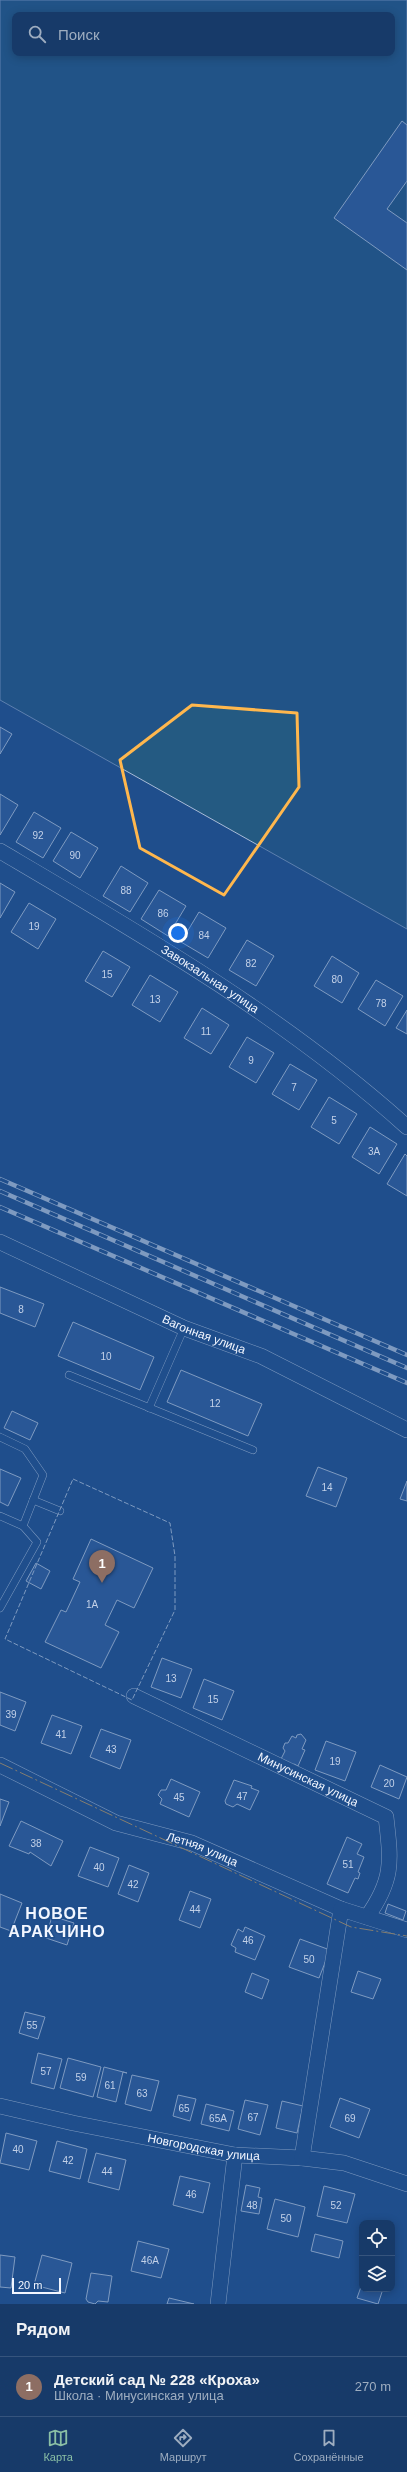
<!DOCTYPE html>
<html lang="ru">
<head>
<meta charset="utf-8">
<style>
	:root { --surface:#173a69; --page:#20416f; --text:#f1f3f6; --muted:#9eadc0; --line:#36547d; --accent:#8abfa5 }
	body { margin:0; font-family:Helvetica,sans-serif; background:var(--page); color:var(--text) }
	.controls { position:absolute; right:12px; bottom:12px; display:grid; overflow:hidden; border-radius:8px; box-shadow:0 2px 10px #0003 }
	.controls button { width:36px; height:36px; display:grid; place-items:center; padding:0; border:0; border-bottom:1px solid var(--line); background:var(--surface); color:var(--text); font:20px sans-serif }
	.scale { position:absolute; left:12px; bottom:10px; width:49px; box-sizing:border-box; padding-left:4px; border:2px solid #f2f6ff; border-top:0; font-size:11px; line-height:14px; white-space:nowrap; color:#f2f6ff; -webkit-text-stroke:3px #1f4e8c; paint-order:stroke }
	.you { position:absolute; left:178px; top:933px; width:14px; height:14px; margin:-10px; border:3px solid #fff; border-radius:50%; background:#1a73e8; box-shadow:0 0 0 6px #1a73e833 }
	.badge { display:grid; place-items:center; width:26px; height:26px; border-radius:50%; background:var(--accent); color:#fff; font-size:13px; font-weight:700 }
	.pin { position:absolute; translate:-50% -33px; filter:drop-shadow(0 1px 2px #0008) }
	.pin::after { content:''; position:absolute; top:21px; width:14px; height:12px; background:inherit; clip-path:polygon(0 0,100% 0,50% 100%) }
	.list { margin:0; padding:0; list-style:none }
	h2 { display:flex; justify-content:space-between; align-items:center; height:52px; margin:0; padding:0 16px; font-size:17px }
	h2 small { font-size:13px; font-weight:400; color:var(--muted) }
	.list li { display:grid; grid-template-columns:26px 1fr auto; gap:12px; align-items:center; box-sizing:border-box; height:60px; padding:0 16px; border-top:1px solid var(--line) }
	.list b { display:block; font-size:15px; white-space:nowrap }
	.list p { margin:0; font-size:13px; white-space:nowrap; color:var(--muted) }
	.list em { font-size:13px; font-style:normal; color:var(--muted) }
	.icon { flex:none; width:22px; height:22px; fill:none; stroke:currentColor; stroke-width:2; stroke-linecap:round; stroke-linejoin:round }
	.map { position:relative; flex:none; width:407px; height:2304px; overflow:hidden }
	.search { position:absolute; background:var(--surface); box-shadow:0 2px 10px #0003; left:12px; right:12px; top:12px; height:44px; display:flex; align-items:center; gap:10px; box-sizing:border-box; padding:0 14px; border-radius:8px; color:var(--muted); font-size:15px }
	.sheet { height:112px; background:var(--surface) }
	nav { display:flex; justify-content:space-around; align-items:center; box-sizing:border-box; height:56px; border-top:1px solid var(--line); background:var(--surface); font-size:11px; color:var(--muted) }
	nav a { display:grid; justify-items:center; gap:2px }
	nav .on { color:var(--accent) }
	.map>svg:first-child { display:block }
</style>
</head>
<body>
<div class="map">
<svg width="407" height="2304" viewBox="0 0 407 2304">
	<rect width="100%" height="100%" fill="#1f4e8c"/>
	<path fill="#245a82" stroke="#a8bbd7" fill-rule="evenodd" d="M0 0H407V929L0 700ZM15 15H392V53H15Z"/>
	<g fill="#3563a3" stroke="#f2f6ff">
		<polygon points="402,121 407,125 407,181 387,209 407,223 407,270 334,218"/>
		<polygon points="0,727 12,734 0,754"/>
		<polygon points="0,794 18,805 0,835"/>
		<polygon points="34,812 61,828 43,858 16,842"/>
		<polygon points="71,832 98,848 80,878 53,861"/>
		<polygon points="121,866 148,883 130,912 103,896"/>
		<polygon points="0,883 15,892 0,918"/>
		<polygon points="159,890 186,906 168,936 141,919"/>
		<polygon points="29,903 56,919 38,949 11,932"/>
		<polygon points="199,912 226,928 208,958 181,942"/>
		<polygon points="247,940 274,956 256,986 229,970"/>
		<polygon points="103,951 130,967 112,997 85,981"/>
		<polygon points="332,956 359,973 342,1003 314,986"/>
		<polygon points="150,975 178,992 160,1022 132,1005"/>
		<polygon points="376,980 403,996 385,1026 358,1009"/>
		<polygon points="202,1008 229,1025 211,1054 184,1038"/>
		<polygon points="407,1010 407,1034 396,1028"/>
		<polygon points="247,1037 274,1053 256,1083 229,1067"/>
		<polygon points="290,1064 317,1080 299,1110 272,1094"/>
		<polygon points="329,1097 357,1114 339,1144 311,1127"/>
		<polygon points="370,1127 397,1144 379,1174 352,1157"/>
		<polygon points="405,1154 407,1156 407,1196 387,1184"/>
		<polygon points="0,1287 44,1304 35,1327 0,1313"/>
		<polygon points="73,1322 154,1357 140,1390 58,1356"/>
		<polygon points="181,1370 262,1404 248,1436 167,1402"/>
		<polygon points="12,1411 38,1423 30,1440 4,1428"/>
		<polygon points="318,1467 347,1478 336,1507 306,1496"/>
		<polygon points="0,1469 21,1478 8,1506 0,1502"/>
		<polygon points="407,1481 407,1501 400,1499"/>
		<polygon points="91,1539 153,1568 134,1608 117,1600 105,1625 119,1632 101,1668 45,1642 61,1610 66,1612 80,1582 73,1579"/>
		<polygon points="36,1563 50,1571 41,1589 26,1581"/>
		<polygon points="162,1658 192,1669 181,1698 151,1687"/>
		<polygon points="204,1679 234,1691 222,1720 193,1708"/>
		<polygon points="0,1692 26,1702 15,1731 0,1725"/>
		<polygon points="52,1715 82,1726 71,1754 41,1743"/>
		<polygon points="101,1729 131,1740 120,1769 90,1757"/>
		<polygon points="301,1734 306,1740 302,1749 305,1750 298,1766 294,1764 289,1767 281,1759 285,1751 283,1748 285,1743 288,1743 292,1736 296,1738 297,1735"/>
		<polygon points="326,1741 356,1752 345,1781 315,1770"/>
		<polygon points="380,1765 407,1777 399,1799 371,1787"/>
		<polygon points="171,1779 200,1792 189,1817 160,1804 162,1799 158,1795 161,1790 166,1790"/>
		<polygon points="234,1780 252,1786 251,1788 259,1791 250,1810 237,1804 233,1807 226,1804 225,1801"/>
		<polygon points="0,1799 9,1802 0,1826"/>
		<polygon points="21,1821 63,1841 51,1866 30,1852 29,1854 9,1846"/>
		<polygon points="347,1837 362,1844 357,1854 364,1857 358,1872 360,1873 358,1879 355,1878 348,1893 327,1884"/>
		<polygon points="90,1847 119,1858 108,1887 78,1876"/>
		<polygon points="129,1865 149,1873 138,1902 118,1894"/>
		<polygon points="190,1891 211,1899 200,1928 179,1920"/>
		<polygon points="0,1894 22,1903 11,1931 0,1927"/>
		<polygon points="388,1904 406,1911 403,1920 385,1913"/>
		<polygon points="52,1916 74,1923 67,1945 46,1938"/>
		<polygon points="245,1927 265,1936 255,1960 235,1952 236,1948 231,1945 238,1929 243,1932"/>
		<polygon points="300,1939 330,1950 319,1978 289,1967"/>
		<polygon points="358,1971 381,1979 373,1999 351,1992"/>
		<polygon points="252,1973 269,1980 262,1999 245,1992"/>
		<polygon points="25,2012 45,2017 38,2039 19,2033"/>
		<polygon points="38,2053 62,2059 54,2089 31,2083"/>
		<polygon points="68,2058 101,2067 93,2097 60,2088"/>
		<polygon points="104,2067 127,2073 123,2072 116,2102 97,2097"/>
		<polygon points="132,2075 159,2081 151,2111 125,2104"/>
		<polygon points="178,2095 196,2099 190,2121 173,2116"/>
		<polygon points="340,2098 370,2109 359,2138 330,2127"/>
		<polygon points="245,2100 268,2105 260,2135 238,2129"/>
		<polygon points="282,2101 303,2106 297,2133 276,2128"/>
		<polygon points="206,2104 234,2111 229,2131 201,2124"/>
		<polygon points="6,2133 37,2141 29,2170 0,2163"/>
		<polygon points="57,2141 87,2149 80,2179 49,2171"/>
		<polygon points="96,2153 126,2160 119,2190 88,2182"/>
		<polygon points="180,2176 210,2183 203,2213 173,2205"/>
		<polygon points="246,2185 260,2188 258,2197 262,2198 259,2214 241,2211"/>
		<polygon points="324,2186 355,2194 347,2223 317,2216"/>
		<polygon points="275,2199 305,2207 298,2237 267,2229"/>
		<polygon points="315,2234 343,2241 339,2258 311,2251"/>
		<polygon points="138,2241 169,2249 161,2278 131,2271"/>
		<polygon points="0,2255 15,2257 11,2288 0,2287"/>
		<polygon points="42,2255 72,2263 65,2293 34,2285"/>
		<polygon points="91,2273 112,2276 108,2302 98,2301 95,2304 88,2302 86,2299"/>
		<polygon points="362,2284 362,2289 383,2289 378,2304 357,2298"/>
		<polygon points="169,2298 194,2304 167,2304"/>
	</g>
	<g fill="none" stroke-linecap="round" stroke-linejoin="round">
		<defs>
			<g id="lane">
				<polyline points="69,1375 253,1450"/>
				<polyline points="149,1408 184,1328"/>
				<polyline points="0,1437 25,1449 43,1475 23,1526 0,1516"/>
				<polyline points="33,1500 60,1511"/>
				<polyline points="0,1608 37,1542 23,1526"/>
			</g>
			<g id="street">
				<path id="s1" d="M0 851C141 934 285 1017 407 1127"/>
				<path id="s2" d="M0 1242 184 1328 261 1356 407 1430"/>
				<path id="s3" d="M134 1696 386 1817C391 1861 394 1879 367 1917"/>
				<path id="s4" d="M0 1765 116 1823 192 1843 341 1909 407 1930"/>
				<path id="s5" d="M0 2106 73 2123 235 2155 302 2158 344 2163 407 2184"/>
				<polyline points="302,2158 341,1909"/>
				<polyline points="218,2304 235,2155"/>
			</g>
		</defs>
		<use href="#lane" stroke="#f2f6ff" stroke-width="8"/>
		<use href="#street" stroke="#f2f6ff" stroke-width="16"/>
		<use href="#lane" stroke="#1f4e8c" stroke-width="7"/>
		<use href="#street" stroke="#1f4e8c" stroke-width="15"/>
		<defs>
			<g id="rail">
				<polyline points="0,1179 407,1355"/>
				<polyline points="0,1191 407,1368"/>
				<polyline points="0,1207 407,1383"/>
			</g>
		</defs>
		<use href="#rail" stroke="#f2f6ff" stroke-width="4.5"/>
		<use href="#rail" stroke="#1f4e8c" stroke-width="3" stroke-dasharray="9" stroke-linecap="butt"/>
		<polygon stroke="#f2f6ff" stroke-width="1" stroke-dasharray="5 2" stroke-linecap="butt" points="73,1479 170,1523 175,1556 175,1610 132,1700 5,1639"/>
		<polyline stroke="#ffb74d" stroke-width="1" stroke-dasharray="14 3 2 3" stroke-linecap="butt" points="0,1763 351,1927 407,1936"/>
	</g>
	<path d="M0 0H407V2304H0ZM192 705 297 713 299 787 224 895 140 848 120 760Z" fill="#1f4e8c" fill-opacity=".55" fill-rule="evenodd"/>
	<path fill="none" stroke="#ffb74d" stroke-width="3" stroke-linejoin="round" d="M192 705 297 713 299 787 224 895 140 848 120 760Z"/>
	<g text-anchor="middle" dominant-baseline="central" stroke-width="3" stroke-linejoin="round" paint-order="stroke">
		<g font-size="10" fill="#c3d1e8">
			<text x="38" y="835">92</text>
			<text x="75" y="855">90</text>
			<text x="126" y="890">88</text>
			<text x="163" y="913">86</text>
			<text x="34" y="926">19</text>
			<text x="204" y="935">84</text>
			<text x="251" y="963">82</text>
			<text x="107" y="974">15</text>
			<text x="337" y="979">80</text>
			<text x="155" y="999">13</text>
			<text x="381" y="1003">78</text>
			<text x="206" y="1031">11</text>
			<text x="251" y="1060">9</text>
			<text x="294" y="1087">7</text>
			<text x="334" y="1120">5</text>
			<text x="374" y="1151">3А</text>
			<text x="21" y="1309">8</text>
			<text x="106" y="1356">10</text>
			<text x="215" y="1403">12</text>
			<text x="327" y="1487">14</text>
			<text x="92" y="1604">1А</text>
			<text x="171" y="1678">13</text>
			<text x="213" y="1699">15</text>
			<text x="11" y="1714">39</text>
			<text x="61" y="1734">41</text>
			<text x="111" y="1749">43</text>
			<text x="335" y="1761">19</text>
			<text x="389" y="1783">20</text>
			<text x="242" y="1796">47</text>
			<text x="179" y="1797">45</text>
			<text x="36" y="1843">38</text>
			<text x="348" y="1864">51</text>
			<text x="99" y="1867">40</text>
			<text x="133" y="1884">42</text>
			<text x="195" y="1909">44</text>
			<text x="248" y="1940">46</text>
			<text x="309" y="1959">50</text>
			<text x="32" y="2025">55</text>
			<text x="46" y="2071">57</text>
			<text x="81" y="2077">59</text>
			<text x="110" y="2085">61</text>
			<text x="142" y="2093">63</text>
			<text x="184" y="2108">65</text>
			<text x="253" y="2117">67</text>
			<text x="218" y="2118">65А</text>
			<text x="350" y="2118">69</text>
			<text x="18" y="2149">40</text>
			<text x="68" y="2160">42</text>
			<text x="107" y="2171">44</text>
			<text x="191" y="2194">46</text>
			<text x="252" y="2205">48</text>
			<text x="336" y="2205">52</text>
			<text x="286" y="2218">50</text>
			<text x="150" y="2260">46А</text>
		</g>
		<g font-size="12" fill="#f2f6ff" stroke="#1f4e8c">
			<text stroke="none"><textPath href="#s1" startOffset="246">Завокзальная улица</textPath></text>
			<text stroke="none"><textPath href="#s2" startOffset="224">Вагонная улица</textPath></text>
			<text stroke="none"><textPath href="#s3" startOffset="193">Минусинская улица</textPath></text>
			<text stroke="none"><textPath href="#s4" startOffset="220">Летняя улица</textPath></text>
			<text stroke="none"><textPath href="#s5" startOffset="208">Новгородская улица</textPath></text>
		</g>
		<g font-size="16" font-weight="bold" letter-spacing="1" fill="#f2f6ff" stroke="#1f4e8c">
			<text x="57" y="1913">НОВОЕ<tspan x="57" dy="18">АРАКЧИНО</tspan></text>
		</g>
	</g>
</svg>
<div class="controls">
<button><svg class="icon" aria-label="locate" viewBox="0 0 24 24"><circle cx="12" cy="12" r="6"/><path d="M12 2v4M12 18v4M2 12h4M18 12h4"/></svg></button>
<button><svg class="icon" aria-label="layers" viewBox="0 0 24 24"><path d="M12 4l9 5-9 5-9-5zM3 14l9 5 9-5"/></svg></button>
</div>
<div class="scale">20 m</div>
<div class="you"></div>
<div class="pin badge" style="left:102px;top:1583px;background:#8d6e63">1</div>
<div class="search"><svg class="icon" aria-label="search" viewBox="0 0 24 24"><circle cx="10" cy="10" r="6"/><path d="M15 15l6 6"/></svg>Поиск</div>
</div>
<section class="sheet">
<h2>Рядом<small></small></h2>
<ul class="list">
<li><span class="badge" style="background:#8d6e63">1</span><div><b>Детский сад № 228 «Кроха»</b><p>Школа · Минусинская улица</p></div><em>270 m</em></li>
</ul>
</section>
<nav>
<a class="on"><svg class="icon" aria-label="map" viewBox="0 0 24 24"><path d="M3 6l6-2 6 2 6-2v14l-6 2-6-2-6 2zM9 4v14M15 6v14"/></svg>Карта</a>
<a><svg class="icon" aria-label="directions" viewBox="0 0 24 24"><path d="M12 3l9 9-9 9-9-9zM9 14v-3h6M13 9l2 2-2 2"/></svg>Маршрут</a>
<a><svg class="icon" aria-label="saved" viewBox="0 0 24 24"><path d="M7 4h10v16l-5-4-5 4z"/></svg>Сохранённые</a>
</nav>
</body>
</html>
